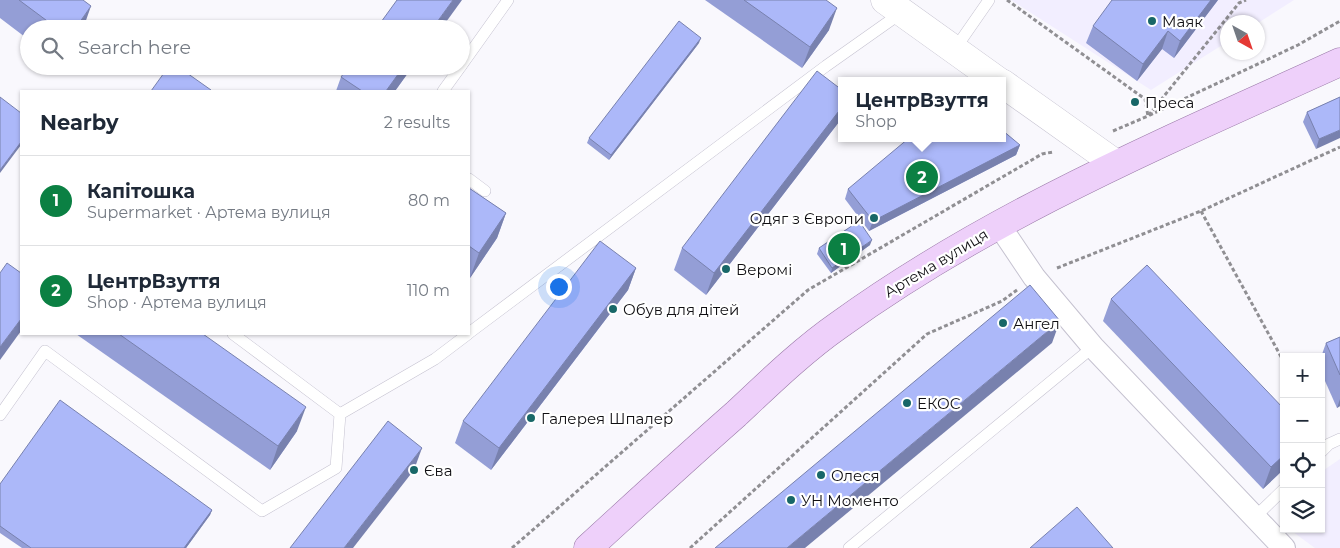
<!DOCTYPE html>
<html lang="en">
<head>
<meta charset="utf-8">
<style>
	:root { --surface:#fff; --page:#f6f6f7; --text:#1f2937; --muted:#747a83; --line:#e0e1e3; --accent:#0b8043 }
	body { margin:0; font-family:Montserrat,sans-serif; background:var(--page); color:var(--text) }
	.controls { position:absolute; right:15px; bottom:15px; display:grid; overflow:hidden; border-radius:0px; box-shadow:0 1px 4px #0004 }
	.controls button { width:45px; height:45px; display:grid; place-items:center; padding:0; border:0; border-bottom:1px solid var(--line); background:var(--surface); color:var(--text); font:25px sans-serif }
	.compass { position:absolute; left:1220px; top:15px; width:45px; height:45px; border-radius:50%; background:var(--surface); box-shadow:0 1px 4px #0004; rotate:140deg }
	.you { position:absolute; left:558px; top:286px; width:18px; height:18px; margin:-12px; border:4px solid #fff; border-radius:50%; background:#1a73e8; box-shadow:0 0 0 8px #1a73e833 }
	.badge { display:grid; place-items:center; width:32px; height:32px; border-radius:50%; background:var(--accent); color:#fff; font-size:16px; font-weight:700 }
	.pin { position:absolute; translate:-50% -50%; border:2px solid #fff; box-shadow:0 1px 5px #0006 }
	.popup { position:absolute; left:838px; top:77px; width:168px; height:65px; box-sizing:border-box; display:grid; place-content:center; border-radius:0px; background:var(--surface); filter:drop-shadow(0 1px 4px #0005); font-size:16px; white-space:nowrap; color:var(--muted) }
	.popup b { font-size:19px; color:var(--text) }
	.popup::after { content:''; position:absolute; left:50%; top:100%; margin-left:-10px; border:10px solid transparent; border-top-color:var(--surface) }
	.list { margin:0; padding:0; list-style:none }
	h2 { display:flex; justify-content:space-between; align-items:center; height:65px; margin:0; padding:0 20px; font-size:21px }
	h2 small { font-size:16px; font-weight:400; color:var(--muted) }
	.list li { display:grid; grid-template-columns:32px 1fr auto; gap:15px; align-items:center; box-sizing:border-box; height:90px; padding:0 20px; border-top:1px solid var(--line) }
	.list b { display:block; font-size:19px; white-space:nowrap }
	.list p { margin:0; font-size:16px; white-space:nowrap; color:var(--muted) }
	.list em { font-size:16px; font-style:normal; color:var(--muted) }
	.icon { flex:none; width:28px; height:28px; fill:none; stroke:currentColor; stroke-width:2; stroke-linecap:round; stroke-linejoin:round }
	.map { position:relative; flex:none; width:1340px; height:548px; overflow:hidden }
	.search { position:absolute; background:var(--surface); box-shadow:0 1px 4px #0004; left:20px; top:20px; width:450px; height:55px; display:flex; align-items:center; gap:12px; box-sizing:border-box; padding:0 18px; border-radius:28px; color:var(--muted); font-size:19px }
	.panel { position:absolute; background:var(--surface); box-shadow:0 1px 4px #0004; left:20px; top:90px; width:450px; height:245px; border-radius:0px }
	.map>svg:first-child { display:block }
</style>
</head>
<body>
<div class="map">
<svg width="1340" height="548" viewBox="0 0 1340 548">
	<rect width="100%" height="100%" fill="#f9f8fd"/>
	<g fill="#f2eeff">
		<polygon points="1011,0 1294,0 1258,23 1228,22 1227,42 1151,90"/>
		<polygon points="1340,459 1340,548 1315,548 1289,529 1321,529 1321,472"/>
	</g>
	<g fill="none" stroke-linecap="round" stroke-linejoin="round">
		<defs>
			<g id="service">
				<polyline points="955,49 989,0"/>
				<polyline points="461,66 508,0"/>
				<polyline points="443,91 461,66"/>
				<polyline points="469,179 485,191"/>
				<polyline points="469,333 826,66 901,13"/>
				<polyline points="340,414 435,359 468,334"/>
				<polyline points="0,415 45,351 262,511 336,468 340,414 233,334"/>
				<polyline points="1321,452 1329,444 1340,439"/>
				<polyline points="1255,517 1284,489"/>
				<polyline points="849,548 1093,347"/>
			</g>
			<polyline id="minor" points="999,225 1034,277 1093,347 1284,548"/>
			<g id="tertiary">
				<polyline points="885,0 998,81"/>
				<polyline points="1002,83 1116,164"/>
			</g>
			<path id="primary" d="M588 548C637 503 686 458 736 414 768 384 803 350 839 325 992 214 1169 140 1340 62"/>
		</defs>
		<use href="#service" stroke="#c5c2d0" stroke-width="12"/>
		<use href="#minor" stroke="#c5c2d0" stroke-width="24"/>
		<use href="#tertiary" stroke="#c5c2d0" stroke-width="29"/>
		<use href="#primary" stroke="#9978a7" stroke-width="29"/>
		<g stroke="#908f93" stroke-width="3" stroke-dasharray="4 2.5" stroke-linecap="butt">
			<polyline points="1007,0 1145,99 1148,116 1298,45 1340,21"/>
			<polyline points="1113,131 1148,116 1239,3 1246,0"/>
			<polyline points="1201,211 1284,362"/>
			<polyline points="1057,268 1201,211 1340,147"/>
			<polyline points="512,548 808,290 1042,154 1053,152"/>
			<polyline points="690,548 927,334 1002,301 1017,290"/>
		</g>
		<use href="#service" stroke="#fff" stroke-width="11"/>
		<use href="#minor" stroke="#fff" stroke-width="22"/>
		<use href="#tertiary" stroke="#fff" stroke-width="28"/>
		<use href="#primary" stroke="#eed0fa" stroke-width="28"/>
	</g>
	<g fill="#949ed6">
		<polygon points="0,0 83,0 83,29 29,29 29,40 0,18"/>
		<polygon points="705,0 826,0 829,30 802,68"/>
		<polygon points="1218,0 1174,58 1162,49 1137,81 1086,43 1093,26"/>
		<polygon points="699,43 609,160 587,143 589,138"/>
		<polygon points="413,66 395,91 336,91 341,77"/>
		<polygon points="842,90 842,118 706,295 674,270 682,248"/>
		<polygon points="1340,97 1316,149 1303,122 1307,112"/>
		<polygon points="1020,145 1016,155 869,231 845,199 848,189"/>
		<polygon points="469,188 506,213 497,238 470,278 469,277"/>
		<polygon points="870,245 831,273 817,254 819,248"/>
		<polygon points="636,268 628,290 491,470 455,443 463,421"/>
		<polygon points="1111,299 1284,409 1284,469 1263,489 1103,321"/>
		<polygon points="76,334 203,334 297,431 270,470"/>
		<polygon points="1340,337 1340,406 1337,408 1321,372 1321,357 1326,343"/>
		<polygon points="0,484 212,510 210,515 186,548 22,548 0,533"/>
	</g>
	<g fill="#7881ae">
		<polygon points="453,0 462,0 441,29 432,29"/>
		<polygon points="1211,0 1218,0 1174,58 1180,41"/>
		<polygon points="91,6 83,29 75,29"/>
		<polygon points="837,8 829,30 802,68 810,47"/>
		<polygon points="1168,31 1162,49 1137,81 1143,64"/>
		<polygon points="701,38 699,43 609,160 611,155"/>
		<polygon points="404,66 413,66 395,91 386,91"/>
		<polygon points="842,107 842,118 706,295 714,273"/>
		<polygon points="1340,130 1340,138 1316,149 1319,139"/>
		<polygon points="21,142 21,145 0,173 0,170"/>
		<polygon points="1020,145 1016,155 869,231 873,221"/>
		<polygon points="506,213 497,238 470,278 479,253"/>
		<polygon points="872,240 870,245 831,273 832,268"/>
		<polygon points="636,268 628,290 491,470 499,448"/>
		<polygon points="21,319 21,331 0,360 0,347"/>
		<polygon points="1060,321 1052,343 805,548 787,548"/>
		<polygon points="1340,399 1340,406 1337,408"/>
		<polygon points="306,407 297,431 270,470 278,446"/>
		<polygon points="422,448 414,470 353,548 344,548"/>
		<polygon points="1284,455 1284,469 1263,489 1271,467"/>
		<polygon points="212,510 210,515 186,548 184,548"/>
	</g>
	<g fill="#acb8f9" stroke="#7881ae">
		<polygon points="19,0 83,0 91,6 75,29 58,29"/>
		<polygon points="397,0 453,0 432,29 376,29"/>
		<polygon points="744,0 826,0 837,8 810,47"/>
		<polygon points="1112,0 1211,0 1180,41 1168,31 1143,64 1093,26"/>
		<polygon points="679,21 701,38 611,155 589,138"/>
		<polygon points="169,66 177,66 211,90 210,91 151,91"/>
		<polygon points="349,66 404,66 386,91 362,91 341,77"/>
		<polygon points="817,71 842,90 842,107 714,273 682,248"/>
		<polygon points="0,97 21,113 21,142 0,170"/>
		<polygon points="1340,97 1340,130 1319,139 1307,112"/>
		<polygon points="1002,130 1020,145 873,221 848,189 909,138 1002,138"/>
		<polygon points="469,188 506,213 479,253 469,246"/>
		<polygon points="859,221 872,240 832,268 819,248"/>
		<polygon points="600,241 636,268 499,448 463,421"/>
		<polygon points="7,263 21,273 21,319 0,347 0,273"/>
		<polygon points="1147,265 1284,409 1284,455 1271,467 1111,299"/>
		<polygon points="1030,285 1060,321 787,548 715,548"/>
		<polygon points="119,334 203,334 306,407 278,446"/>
		<polygon points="1340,337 1340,375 1326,343"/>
		<polygon points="60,400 212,510 184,548 31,548 0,526 0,484"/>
		<polygon points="388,421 422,448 344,548 290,548"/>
		<polygon points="1077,507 1113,548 1030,548"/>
	</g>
	<g fill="#186768" stroke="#fff" stroke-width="2">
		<circle cx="1152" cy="21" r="5"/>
		<circle cx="1135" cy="102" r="5"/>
		<circle cx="874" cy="218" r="5"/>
		<circle cx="726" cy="269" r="5"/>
		<circle cx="613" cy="309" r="5"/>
		<circle cx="1003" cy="323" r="5"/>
		<circle cx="907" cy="403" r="5"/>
		<circle cx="531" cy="418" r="5"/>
		<circle cx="414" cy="470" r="5"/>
		<circle cx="821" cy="475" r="5"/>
		<circle cx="791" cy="500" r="5"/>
	</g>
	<g text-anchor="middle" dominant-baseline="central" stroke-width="4.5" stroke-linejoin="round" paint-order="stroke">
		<g font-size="15" fill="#100f13" stroke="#fff" text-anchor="start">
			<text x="1162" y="21">Маяк</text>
			<text x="1145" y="102">Преса</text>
			<text x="864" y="218" text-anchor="end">Одяг з Європи</text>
			<text x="736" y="269">Веромі</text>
			<text x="623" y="309">Обув для дітей</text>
			<text x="1013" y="323">Ангел</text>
			<text x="917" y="403">ЕКОС</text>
			<text x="541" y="418">Галерея Шпалер</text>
			<text x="424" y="470">Єва</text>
			<text x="831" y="475">Олеся</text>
			<text x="801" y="500">УН Моменто</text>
		</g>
		<g font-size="15" fill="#100f13" stroke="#fff">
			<text transform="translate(936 263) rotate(-31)">Артема вулиця</text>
		</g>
	</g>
</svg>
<div class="controls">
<button>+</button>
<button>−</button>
<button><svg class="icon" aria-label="locate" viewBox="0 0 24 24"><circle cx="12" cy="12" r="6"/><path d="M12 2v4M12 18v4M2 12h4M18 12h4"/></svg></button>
<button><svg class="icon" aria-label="layers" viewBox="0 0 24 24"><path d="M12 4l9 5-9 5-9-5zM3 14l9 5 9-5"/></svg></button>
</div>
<svg class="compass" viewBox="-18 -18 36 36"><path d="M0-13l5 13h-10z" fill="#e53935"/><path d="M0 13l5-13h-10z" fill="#747a83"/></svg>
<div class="you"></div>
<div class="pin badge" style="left:844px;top:249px">1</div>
<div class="pin badge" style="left:922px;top:177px">2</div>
<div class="popup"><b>ЦентрВзуття</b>Shop</div>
<div class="search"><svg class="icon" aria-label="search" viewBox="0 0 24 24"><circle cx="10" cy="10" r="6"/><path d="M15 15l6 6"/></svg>Search here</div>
<section class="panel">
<h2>Nearby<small>2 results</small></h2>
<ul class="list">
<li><span class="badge">1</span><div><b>Капітошка</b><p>Supermarket · Артема вулиця</p></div><em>80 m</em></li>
<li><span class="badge">2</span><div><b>ЦентрВзуття</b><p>Shop · Артема вулиця</p></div><em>110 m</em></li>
</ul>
</section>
</div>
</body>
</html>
